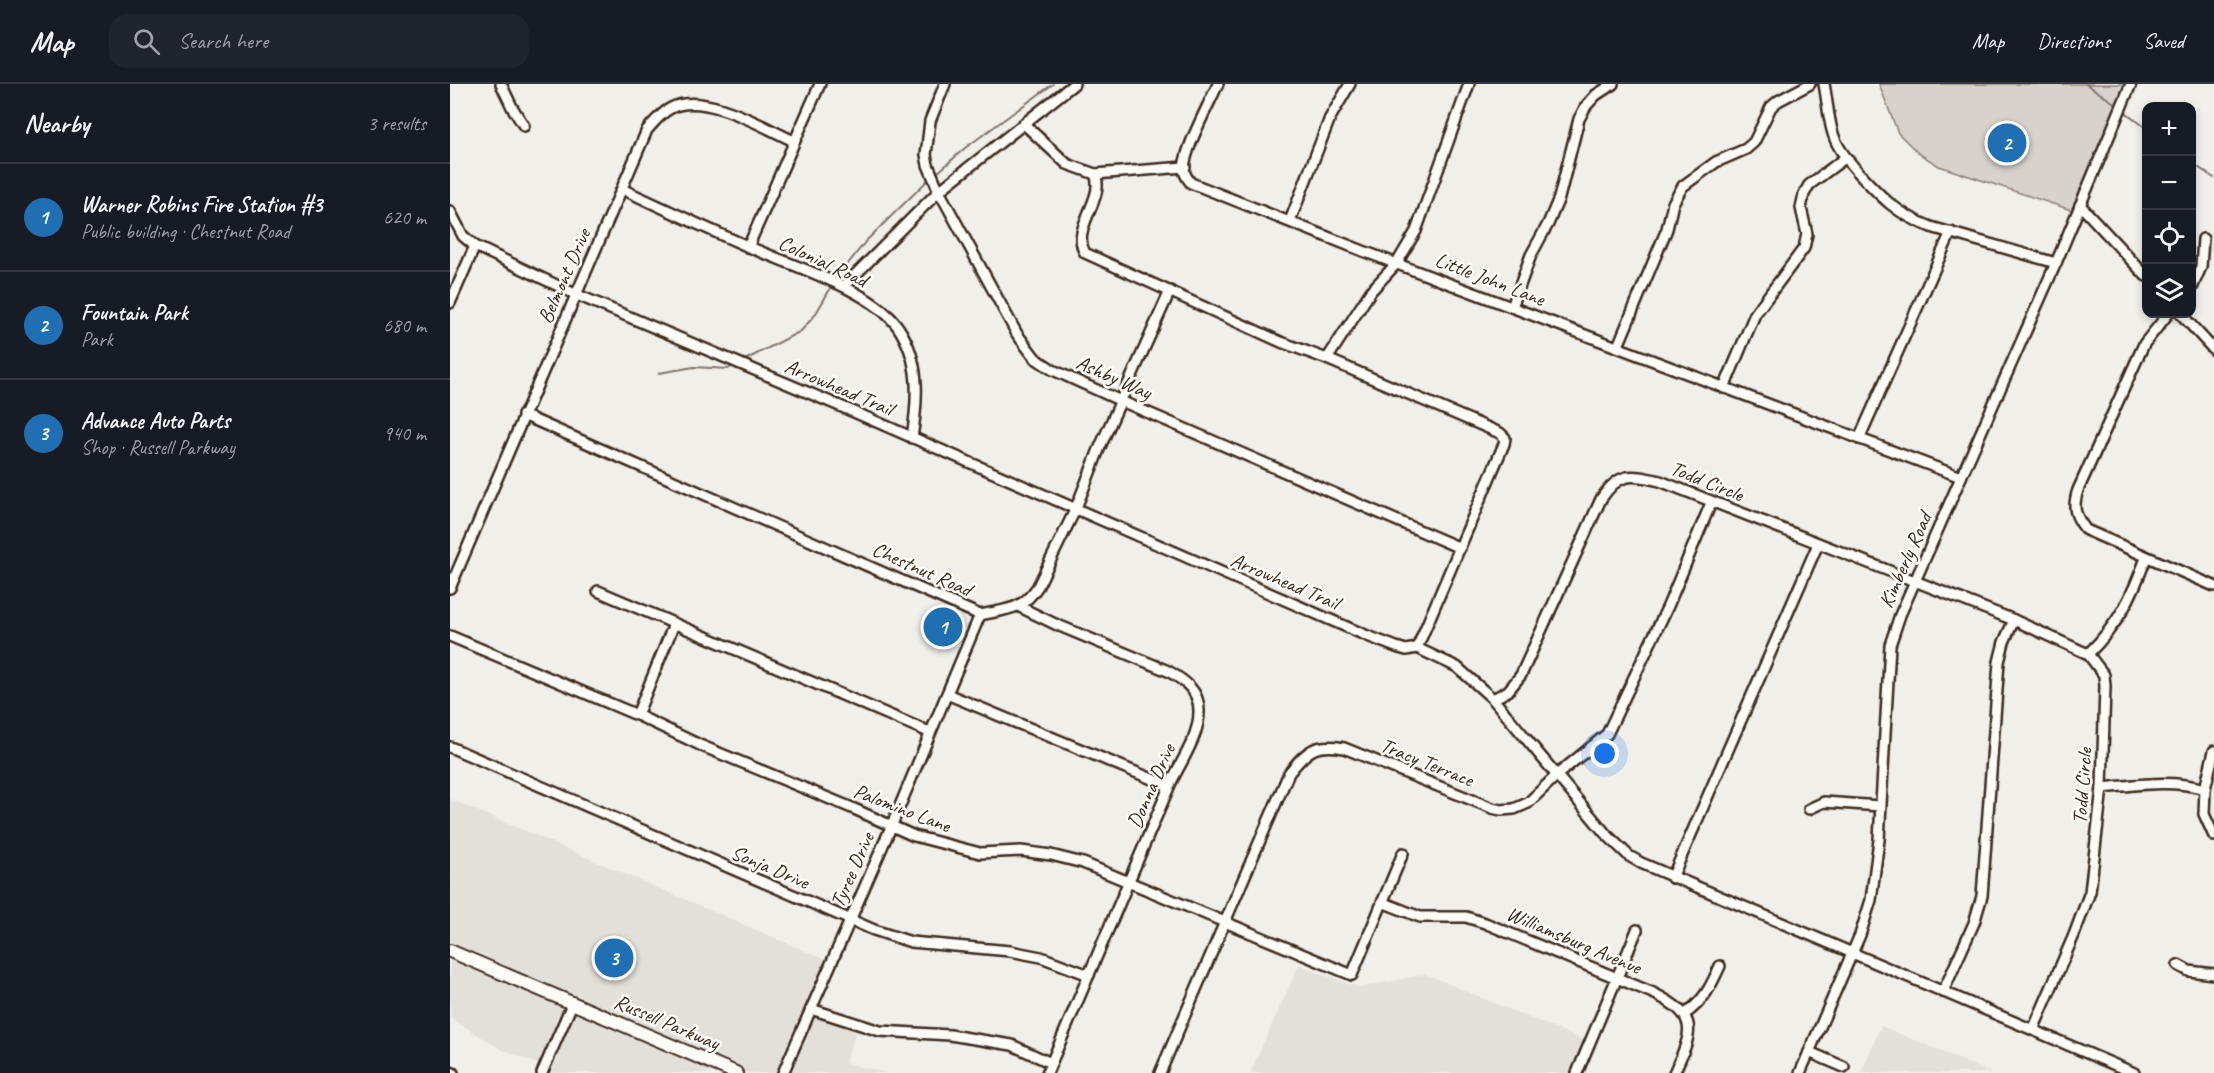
<!DOCTYPE html>
<html lang="en">
<head>
<meta charset="utf-8">
<style>
	:root { --surface:#171b24; --page:#20242c; --text:#f1f3f6; --muted:#9ea1a6; --line:#363941; --accent:#1f6fb2 }
	body { margin:0; font-family:Caveat,sans-serif; background:var(--page); color:var(--text) }
	.controls { position:absolute; right:18px; top:18px; display:grid; overflow:hidden; border-radius:12px; box-shadow:0 3px 9px #0003 }
	.controls button { width:54px; height:54px; display:grid; place-items:center; padding:0; border:0; border-bottom:2px solid var(--line); background:var(--surface); color:var(--text); font:30px sans-serif }
	.you { position:absolute; left:1155px; top:670px; width:21px; height:21px; margin:-15px; border:4px solid #fff; border-radius:50%; background:#1a73e8; box-shadow:0 0 0 9px #1a73e833 }
	.badge { display:grid; place-items:center; width:39px; height:39px; border-radius:50%; background:var(--accent); color:#fff; font-size:20px; font-weight:700 }
	.pin { position:absolute; translate:-50% -50%; border:3px solid #fff; box-shadow:0 2px 6px #0006 }
	.list { margin:0; padding:0; list-style:none }
	h2 { display:flex; justify-content:space-between; align-items:center; height:78px; margin:0; padding:0 24px; font-size:26px }
	h2 small { font-size:20px; font-weight:400; color:var(--muted) }
	.list li { display:grid; grid-template-columns:39px 1fr auto; gap:18px; align-items:center; box-sizing:border-box; height:108px; padding:0 24px; border-top:2px solid var(--line) }
	.list b { display:block; font-size:22px; white-space:nowrap }
	.list p { margin:0; font-size:20px; white-space:nowrap; color:var(--muted) }
	.list em { font-size:20px; font-style:normal; color:var(--muted) }
	.icon { flex:none; width:33px; height:33px; fill:none; stroke:currentColor; stroke-width:2; stroke-linecap:round; stroke-linejoin:round }
	.map { position:relative; flex:none; width:1764px; height:989px; overflow:hidden }
	header { display:flex; align-items:center; gap:36px; box-sizing:border-box; height:84px; padding:0 30px; background:var(--surface); border-bottom:2px solid var(--line) }
	header strong { font-size:28px }
	nav { display:flex; gap:33px; margin-inline-start:auto; font-size:21px }
	.search { width:420px; height:54px; background:var(--page); display:flex; align-items:center; gap:15px; box-sizing:border-box; padding:0 21px; border-radius:18px; color:var(--muted); font-size:22px }
	main { display:flex }
	aside { flex:1; background:var(--surface) }
	.map>svg:first-child { display:block }
</style>
</head>
<body>
<header>
<strong>Map</strong>
<div class="search"><svg class="icon" aria-label="search" viewBox="0 0 24 24"><circle cx="10" cy="10" r="6"/><path d="M15 15l6 6"/></svg>Search here</div>
<nav><a>Map</a><a>Directions</a><a>Saved</a></nav>
</header>
<main>
<aside>
<h2>Nearby<small>3 results</small></h2>
<ul class="list">
<li><span class="badge">1</span><div><b>Warner Robins Fire Station #3</b><p>Public building · Chestnut Road</p></div><em>620 m</em></li>
<li><span class="badge">2</span><div><b>Fountain Park</b><p>Park</p></div><em>680 m</em></li>
<li><span class="badge">3</span><div><b>Advance Auto Parts</b><p>Shop · Russell Parkway</p></div><em>940 m</em></li>
</ul>
</aside>
<div class="map">
<svg width="1764" height="989" viewBox="0 0 1764 989">
	<rect width="100%" height="100%" fill="#f1efea"/>
	<filter id="ink" filterUnits="userSpaceOnUse"><feTurbulence type="fractalNoise" baseFrequency=".0167" numOctaves="2"/><feDisplacementMap in="SourceGraphic" scale="12" xChannelSelector="R" yChannelSelector="G"/><feConvolveMatrix kernelMatrix="1 2 1 2 8 2 1 2 1" color-interpolation-filters="sRGB"/></filter>
	<g filter="url(#ink)">
		<g fill="#e3e0da">
			<polygon points="0,715 386,880 364,931 406,948 395,979 438,989 95,989 97,984 51,965 0,934"/>
			<polygon points="849,881 910,904 975,890 1147,962 1135,989 800,989"/>
			<polygon points="1431,942 1542,989 1411,989"/>
		</g>
		<polygon fill="#d7d2cc" stroke="#897e75" stroke-width="1.5" points="1429,0 1681,0 1627,128 1489,82 1468,69 1448,49"/>
		<g fill="none" stroke-linecap="round" stroke-linejoin="round">
			<g stroke="#80746b" stroke-width="2">
				<polyline points="1636,0 1669,22"/>
				<polyline points="1673,26 1696,44"/>
				<polyline points="1742,79 1764,94"/>
				<polyline points="485,91 515,64 603,0"/>
				<polyline points="386,195 416,157 480,94"/>
				<polyline points="293,277 351,247 365,231 383,200"/>
				<polyline points="209,289 244,283 278,285 285,281"/>
			</g>
			<defs>
				<g id="minor">
					<polyline points="51,0 62,23 74,42"/>
					<polyline points="495,0 480,37 476,71 478,81 489,107 567,250 585,274 603,286 671,317 1010,464"/>
					<path d="M768 0C759 20 734 66 734 86 735 92 738 95 741 99L913 167 1511 393"/>
					<path d="M1374 0C1377 15 1378 31 1382 46 1386 63 1397 75 1408 88 1432 114 1447 130 1481 143L1606 179"/>
					<polyline points="574,40 617,80 645,90 735,83"/>
					<path d="M645 90C656 115 620 144 635 169L831 258 877 275 1050 349 1055 354 1054 360 967 564"/>
					<path d="M172 105C213 124 255 144 297 162 339 181 422 205 448 243 471 277 468 315 462 354"/>
					<polyline points="1630,121 1696,192"/>
					<polyline points="0,127 13,152 25,162 125,210 404,328 915,551 946,563 956,566 967,564 1007,583 1043,615 1155,749 1179,772 1191,779 1684,989"/>
					<polyline points="840,137 880,34 900,0"/>
					<polyline points="298,163 370,0"/>
					<polyline points="394,202 489,107 624,0"/>
					<polyline points="1742,204 1751,183 1753,155"/>
					<polyline points="0,219 25,162"/>
					<polyline points="1062,223 1081,171 1098,140 1109,114 1129,35 1136,22 1146,11 1163,0"/>
					<path d="M1718 230 1694 260 1628 406C1622 424 1625 432 1636 446L1764 502"/>
					<polyline points="1731,230 1764,266"/>
					<polyline points="1168,262 1217,145 1223,119 1233,102 1266,78 1296,65 1304,58 1321,23 1328,17 1360,0"/>
					<polyline points="877,275 921,207 947,179 966,147 1019,0"/>
					<polyline points="1274,304 1305,230 1354,164 1357,150 1351,124 1354,110 1359,101 1395,74"/>
					<path d="M73 331 530 531C557 525 572 527 588 502L626 424 650 363 720 207"/>
					<polyline points="1409,355 1501,148"/>
					<path d="M0 504 197 46C204 38 211 29 221 24 254 7 313 43 344 57"/>
					<polyline points="148,507 479,648"/>
					<path d="M570 523 605 540 718 587C734 596 750 607 749 628 749 654 729 680 719 703 678 798 638 894 597 989"/>
					<polyline points="0,552 187,631 252,662 402,724 464,752 530,769 571,767 601,771 633,779 902,891 953,769"/>
					<path d="M1638 570C1669 539 1681 515 1696 474"/>
					<polyline points="497,610 719,702"/>
					<path d="M1043 615 1058 607 1071 591 1151 415C1169 388 1180 390 1210 397L1564 536 1638 570 1654 591 1655 602 1652 704 1640 808 1624 851 1583 946"/>
					<polyline points="187,631 224,540"/>
					<polyline points="0,663 424,846 461,858 560,867 591,873 639,891"/>
					<polyline points="1764,667 1755,705 1754,730 1764,752"/>
					<path d="M1652 704C1688 701 1721 695 1755 705"/>
					<polyline points="1359,725 1374,718 1430,722"/>
					<polyline points="1222,794 1368,460"/>
					<path d="M932 818 970 833H1016L1035 839 1203 909C1250 932 1243 947 1224 989"/>
					<polyline points="1728,881 1739,887 1764,890"/>
					<polyline points="1493,908 1524,839 1532,812 1549,578 1554,558 1564,536"/>
					<polyline points="361,925 430,947 500,951 562,961 601,979"/>
					<path d="M1235 930C1254 917 1261 902 1270 882"/>
					<polyline points="1359,968 1394,983"/>
					<polyline points="0,988 3,989"/>
					<polyline points="92,989 122,920"/>
					<polyline points="333,989 441,743 530,531"/>
					<path d="M710 989 839 689C857 666 865 659 894 664L1042 724 1051 726 1064 725 1078 719 1108 690 1157 650 1218 522 1261 419"/>
					<polyline points="1127,989 1187,846"/>
					<polyline points="1350,989 1410,851 1421,816 1429,756 1440,561 1450,531 1606,179 1681,0"/>
				</g>
				<polyline id="major" points="0,867 286,989"/>
			</defs>
			<use href="#minor" stroke="#3b2a1e" stroke-width="14"/>
			<use href="#major" stroke="#3b2a1e" stroke-width="16"/>
			<use href="#minor" stroke="#fdfcf7" stroke-width="9"/>
			<use href="#major" stroke="#fdfcf7" stroke-width="12"/>
		</g>
	</g>
	<g text-anchor="middle" dominant-baseline="central" stroke-width="5" stroke-linejoin="round" paint-order="stroke">
		<g font-size="21" fill="#3b2a1e" stroke="#fdfcf7">
			<text transform="translate(373 177) rotate(25)">Colonial Road</text>
			<text transform="translate(114 192) rotate(-66)">Belmont Drive</text>
			<text transform="translate(1040 195) rotate(21)">Little John Lane</text>
			<text transform="translate(664 293) rotate(24)">Ashby Way</text>
			<text transform="translate(389 303) rotate(23)">Arrowhead Trail</text>
			<text transform="translate(1257 397) rotate(22)">Todd Circle</text>
			<text transform="translate(1455 476) rotate(-66)">Kimberly Road</text>
			<text transform="translate(472 485) rotate(24)">Chestnut Road</text>
			<text transform="translate(835 497) rotate(23)">Arrowhead Trail</text>
			<text transform="translate(977 678) rotate(22)">Tracy Terrace</text>
			<text transform="translate(701 702) rotate(-66)">Donna Drive</text>
			<text transform="translate(1632 702) rotate(-86)">Todd Circle</text>
			<text transform="translate(452 724) rotate(21)">Palomino Lane</text>
			<text transform="translate(320 783) rotate(23)">Sonja Drive</text>
			<text transform="translate(402 786) rotate(-66)">Tyree Drive</text>
			<text transform="translate(1124 856) rotate(23)">Williamsburg Avenue</text>
			<text transform="translate(217 938) rotate(23)">Russell Parkway</text>
		</g>
	</g>
</svg>
<div class="controls">
<button>+</button>
<button>−</button>
<button><svg class="icon" aria-label="locate" viewBox="0 0 24 24"><circle cx="12" cy="12" r="6"/><path d="M12 2v4M12 18v4M2 12h4M18 12h4"/></svg></button>
<button><svg class="icon" aria-label="layers" viewBox="0 0 24 24"><path d="M12 4l9 5-9 5-9-5zM3 14l9 5 9-5"/></svg></button>
</div>
<div class="you"></div>
<div class="pin badge" style="left:493px;top:543px">1</div>
<div class="pin badge" style="left:1557px;top:59px">2</div>
<div class="pin badge" style="left:164px;top:874px">3</div>
</div>
</main>
</body>
</html>
